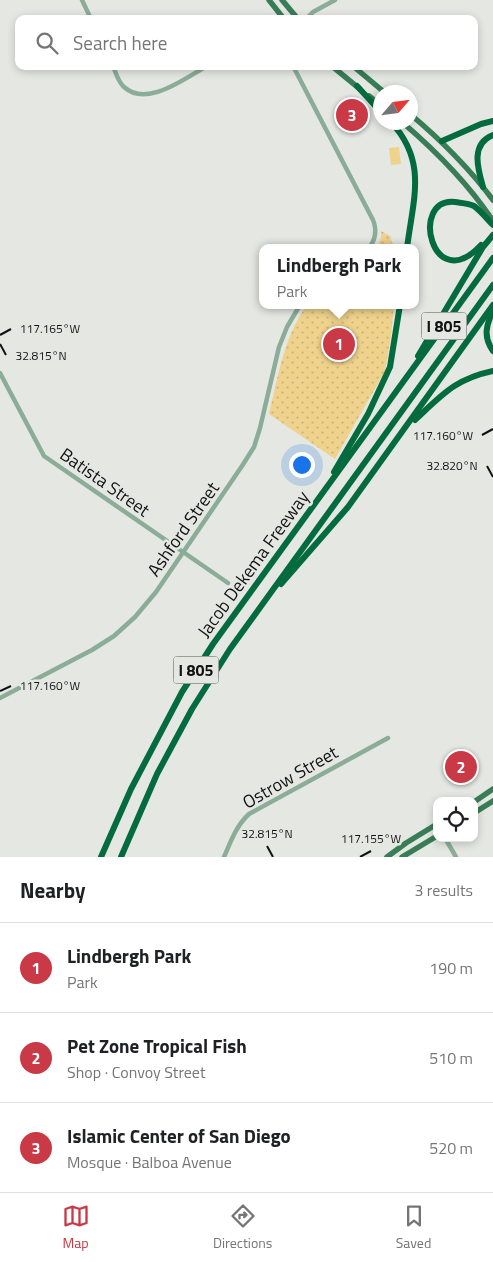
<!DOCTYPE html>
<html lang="en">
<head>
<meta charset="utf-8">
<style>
	:root { --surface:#fff; --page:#f2f2f2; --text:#202124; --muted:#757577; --line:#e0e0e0; --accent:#ca3a46 }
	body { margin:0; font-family:"Titillium Web",sans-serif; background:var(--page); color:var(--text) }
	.controls { position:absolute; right:15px; bottom:15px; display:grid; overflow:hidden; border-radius:10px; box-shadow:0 2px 8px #0003 }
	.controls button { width:45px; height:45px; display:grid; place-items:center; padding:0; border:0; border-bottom:1px solid var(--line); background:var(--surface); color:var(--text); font:25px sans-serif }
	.compass { position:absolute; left:373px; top:85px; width:45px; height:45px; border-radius:50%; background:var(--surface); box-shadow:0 2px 8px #0003; rotate:62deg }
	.you { position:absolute; left:301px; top:464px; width:18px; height:18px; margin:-12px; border:4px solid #fff; border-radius:50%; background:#1a73e8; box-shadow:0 0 0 8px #1a73e833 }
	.badge { display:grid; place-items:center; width:32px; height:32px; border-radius:50%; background:var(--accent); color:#fff; font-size:16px; font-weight:700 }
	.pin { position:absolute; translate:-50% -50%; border:2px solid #fff; box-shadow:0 1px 5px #0006 }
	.popup { position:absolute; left:259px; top:244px; width:160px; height:65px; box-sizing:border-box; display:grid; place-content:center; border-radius:10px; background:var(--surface); filter:drop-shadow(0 1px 4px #0005); font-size:16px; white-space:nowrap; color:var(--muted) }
	.popup b { font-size:19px; color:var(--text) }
	.popup::after { content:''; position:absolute; left:50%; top:100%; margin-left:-10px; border:10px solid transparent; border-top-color:var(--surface) }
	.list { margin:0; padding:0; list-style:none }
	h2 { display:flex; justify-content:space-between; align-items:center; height:65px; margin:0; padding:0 20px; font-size:21px }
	h2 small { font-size:16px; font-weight:400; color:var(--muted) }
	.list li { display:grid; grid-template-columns:32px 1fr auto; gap:15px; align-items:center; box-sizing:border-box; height:90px; padding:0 20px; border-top:1px solid var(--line) }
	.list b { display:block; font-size:19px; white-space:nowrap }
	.list p { margin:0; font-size:16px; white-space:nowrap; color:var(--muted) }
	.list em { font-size:16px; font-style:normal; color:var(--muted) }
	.icon { flex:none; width:28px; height:28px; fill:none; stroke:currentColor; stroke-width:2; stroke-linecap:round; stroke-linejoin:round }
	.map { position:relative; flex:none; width:493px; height:857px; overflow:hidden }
	.search { position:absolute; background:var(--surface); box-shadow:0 2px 8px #0003; left:15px; right:15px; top:15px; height:55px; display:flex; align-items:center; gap:12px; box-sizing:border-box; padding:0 18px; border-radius:10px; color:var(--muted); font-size:19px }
	.sheet { height:335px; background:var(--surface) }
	nav { display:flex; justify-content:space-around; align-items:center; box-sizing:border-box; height:70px; border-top:1px solid var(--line); background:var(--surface); font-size:14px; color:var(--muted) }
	nav a { display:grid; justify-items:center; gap:2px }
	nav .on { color:var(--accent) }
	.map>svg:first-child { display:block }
</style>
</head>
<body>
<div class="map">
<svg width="493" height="857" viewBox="0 0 493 857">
	<defs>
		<pattern id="park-dots" width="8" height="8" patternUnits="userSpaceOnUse" patternTransform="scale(1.25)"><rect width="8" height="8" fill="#efd38c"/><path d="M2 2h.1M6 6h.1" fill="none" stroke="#ccb478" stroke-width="1.8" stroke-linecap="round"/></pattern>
	</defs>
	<rect width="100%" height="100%" fill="#e4e7e2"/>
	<polygon fill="#efd38c" points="399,147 401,164 391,165 389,148"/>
	<g fill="url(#park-dots)">
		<polygon points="381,231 390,236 394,248 377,248 381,238"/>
		<path d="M307 305H394L391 336 385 371 335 459 269 414C278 377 284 336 307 305Z"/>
	</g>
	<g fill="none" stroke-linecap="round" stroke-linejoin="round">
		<g stroke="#8bad97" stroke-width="4.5">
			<polyline points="82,0 91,19"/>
			<polyline points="306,19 313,12 335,0"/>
			<path d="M113 66C116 73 118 82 124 87 147 108 185 78 207 66"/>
			<path d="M293 66 373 220C377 230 376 239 369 248"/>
			<polyline points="0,373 44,456 228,583"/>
			<polyline points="0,698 92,650 114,636 135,617 156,592 242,466 254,447 260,428 279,347 287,327 300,305"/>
			<polyline points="445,838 456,857"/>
			<path d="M224 857C231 841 236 826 249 814L388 738"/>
		</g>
		<g stroke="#387d56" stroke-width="5.5">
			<polyline points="269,0 284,19"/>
			<polyline points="282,0 298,19"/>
			<polyline points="332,66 360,89"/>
			<polyline points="353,66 384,92"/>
			<polyline points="369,96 380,105"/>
			<path d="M410 114C441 140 469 168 493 200"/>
			<path d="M402 122C437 152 468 183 493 221"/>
			<polyline points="474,802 493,789"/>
			<polyline points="474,813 493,801"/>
			<polyline points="387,857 406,843 437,824"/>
			<polyline points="402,857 437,836"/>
		</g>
		<g stroke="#046b3f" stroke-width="6">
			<polyline points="357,86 380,111"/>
			<path d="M391 122C428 162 413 199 407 248"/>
			<polyline points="442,141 481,124 493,121"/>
			<path d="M483 187C478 169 470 144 493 135"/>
			<path d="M481 245C432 298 409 197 455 202 461 203 468 203 474 206 481 211 487 219 493 225"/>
			<path d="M493 311C486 325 483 337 493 351"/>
			<polyline points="418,356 483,247 493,235"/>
			<path d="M415 420C442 395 455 379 493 371"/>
			<polyline points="334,472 368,414 390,367 400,305"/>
			<polyline points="281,584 348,507 493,305"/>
			<polyline points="101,857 131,789 182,692 213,644 493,258"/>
			<polyline points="121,857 157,774 192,709 230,649 493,285"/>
		</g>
	</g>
	<path fill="none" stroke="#121311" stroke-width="2" d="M0 335 11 329M0 344 6 355M482 435 493 429M487 466 493 477M0 691 11 686M267 846 273 857M360 857 371 851"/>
	<g text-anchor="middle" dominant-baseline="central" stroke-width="5" stroke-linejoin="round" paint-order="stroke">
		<g fill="#e4e7e2" stroke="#515350" stroke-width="1">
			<rect x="421.5" y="312.5" width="45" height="27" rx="4"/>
			<rect x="173.5" y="656.5" width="45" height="27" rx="4"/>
		</g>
		<g font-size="16" font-weight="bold" fill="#121311">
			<text x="444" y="326">I 805</text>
			<text x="196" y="670">I 805</text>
		</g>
		<g font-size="18" fill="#121311" stroke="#e4e7e2">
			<text transform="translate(105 482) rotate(35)">Batista Street</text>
			<text transform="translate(183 529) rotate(-55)">Ashford Street</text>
			<text transform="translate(253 564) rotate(-54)">Jacob Dekema Freeway</text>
			<text transform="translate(290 777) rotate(-30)">Ostrow Street</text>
		</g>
	</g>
	<g font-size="12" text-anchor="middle" fill="#121311" stroke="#e4e7e2" stroke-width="5" stroke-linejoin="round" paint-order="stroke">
		<text x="50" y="333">117.165°W</text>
		<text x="41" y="360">32.815°N</text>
		<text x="443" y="440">117.160°W</text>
		<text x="452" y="470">32.820°N</text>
		<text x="50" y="690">117.160°W</text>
		<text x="267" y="838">32.815°N</text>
		<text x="371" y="843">117.155°W</text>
	</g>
</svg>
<div class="controls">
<button><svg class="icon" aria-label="locate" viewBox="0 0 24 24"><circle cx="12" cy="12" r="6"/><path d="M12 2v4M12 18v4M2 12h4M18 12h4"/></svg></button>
</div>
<svg class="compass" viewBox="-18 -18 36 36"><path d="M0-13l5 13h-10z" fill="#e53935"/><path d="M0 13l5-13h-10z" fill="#757577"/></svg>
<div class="you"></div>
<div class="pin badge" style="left:339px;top:344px">1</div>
<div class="popup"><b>Lindbergh Park</b>Park</div>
<div class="pin badge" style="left:461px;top:767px">2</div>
<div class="pin badge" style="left:352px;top:115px">3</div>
<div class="search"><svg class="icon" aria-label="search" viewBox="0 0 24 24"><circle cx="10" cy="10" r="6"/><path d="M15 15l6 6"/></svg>Search here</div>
</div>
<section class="sheet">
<h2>Nearby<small>3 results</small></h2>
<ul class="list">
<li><span class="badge">1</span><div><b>Lindbergh Park</b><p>Park</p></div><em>190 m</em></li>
<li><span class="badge">2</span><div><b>Pet Zone Tropical Fish</b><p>Shop · Convoy Street</p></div><em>510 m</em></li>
<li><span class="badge">3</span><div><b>Islamic Center of San Diego</b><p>Mosque · Balboa Avenue</p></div><em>520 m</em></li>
</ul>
</section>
<nav>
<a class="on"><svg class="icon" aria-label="map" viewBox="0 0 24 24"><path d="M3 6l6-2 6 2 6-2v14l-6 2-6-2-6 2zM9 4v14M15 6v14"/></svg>Map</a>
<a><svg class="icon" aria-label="directions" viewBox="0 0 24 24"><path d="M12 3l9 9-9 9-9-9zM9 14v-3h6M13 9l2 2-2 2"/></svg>Directions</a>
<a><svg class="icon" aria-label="saved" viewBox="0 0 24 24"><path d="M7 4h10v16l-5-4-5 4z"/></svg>Saved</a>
</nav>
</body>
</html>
